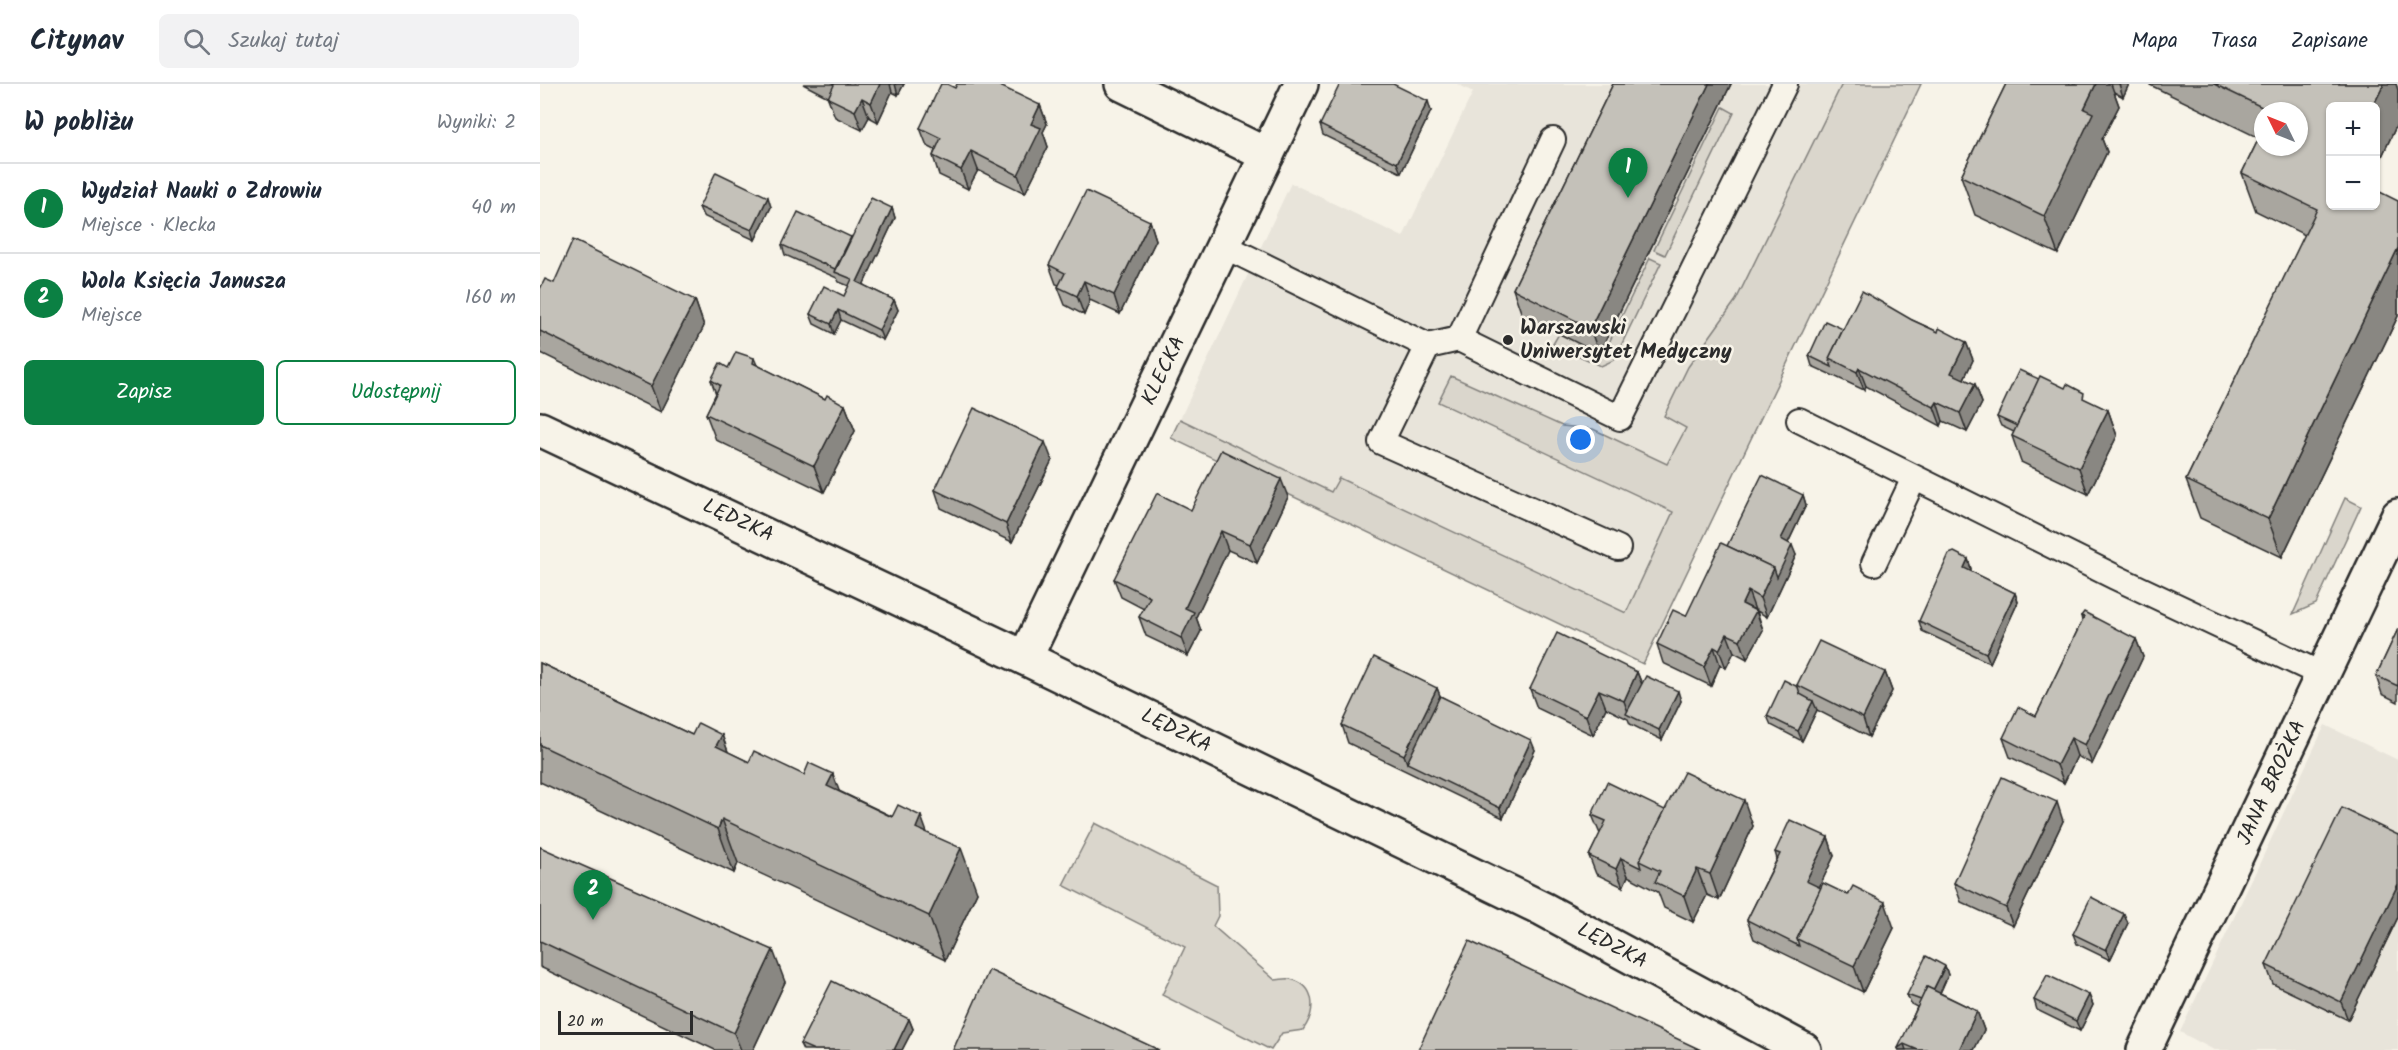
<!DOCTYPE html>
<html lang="pl">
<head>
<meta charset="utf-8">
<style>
	:root { --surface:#fff; --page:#f2f2f3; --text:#1f2937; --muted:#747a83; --line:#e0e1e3; --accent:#0b8043 }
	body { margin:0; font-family:Kalam,sans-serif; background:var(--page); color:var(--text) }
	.controls { position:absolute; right:18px; top:18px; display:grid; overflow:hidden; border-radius:9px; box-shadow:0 2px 4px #0004 }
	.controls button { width:54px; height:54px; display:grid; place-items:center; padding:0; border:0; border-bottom:2px solid var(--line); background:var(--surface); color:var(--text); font:30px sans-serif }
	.compass { position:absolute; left:1714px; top:18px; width:54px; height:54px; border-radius:50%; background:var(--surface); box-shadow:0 2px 4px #0004; rotate:313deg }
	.scale { position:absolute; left:18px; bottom:15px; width:135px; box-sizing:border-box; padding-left:6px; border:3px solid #2b2b2b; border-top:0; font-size:16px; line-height:21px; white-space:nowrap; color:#2b2b2b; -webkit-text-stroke:4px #f7f3e8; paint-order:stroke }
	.you { position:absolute; left:1041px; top:356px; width:21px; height:21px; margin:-15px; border:4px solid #fff; border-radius:50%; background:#1a73e8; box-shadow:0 0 0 9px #1a73e833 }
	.badge { display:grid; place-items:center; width:39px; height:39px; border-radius:50%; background:var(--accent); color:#fff; font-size:20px; font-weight:700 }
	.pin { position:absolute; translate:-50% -50px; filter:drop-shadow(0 2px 3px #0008) }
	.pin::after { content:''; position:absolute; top:32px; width:21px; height:18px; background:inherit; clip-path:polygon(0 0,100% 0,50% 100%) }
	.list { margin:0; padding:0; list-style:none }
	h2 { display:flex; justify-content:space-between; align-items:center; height:78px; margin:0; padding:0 24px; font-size:26px }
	h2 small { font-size:20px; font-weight:400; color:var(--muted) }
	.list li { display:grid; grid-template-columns:39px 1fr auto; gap:18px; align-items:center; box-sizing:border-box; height:90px; padding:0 24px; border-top:2px solid var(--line) }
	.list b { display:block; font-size:22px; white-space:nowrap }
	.list p { margin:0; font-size:20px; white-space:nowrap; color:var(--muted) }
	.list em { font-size:20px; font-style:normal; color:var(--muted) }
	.actions { display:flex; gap:12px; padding:18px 24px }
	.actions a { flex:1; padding:14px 0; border:2px solid var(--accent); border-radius:9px; text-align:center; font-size:21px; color:var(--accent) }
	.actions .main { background:var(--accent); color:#fff }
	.icon { flex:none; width:33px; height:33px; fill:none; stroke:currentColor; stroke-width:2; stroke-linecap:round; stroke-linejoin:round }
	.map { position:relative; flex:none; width:1858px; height:966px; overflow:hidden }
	header { display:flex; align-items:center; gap:36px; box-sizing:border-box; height:84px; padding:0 30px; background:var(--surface); border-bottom:2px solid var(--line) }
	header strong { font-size:28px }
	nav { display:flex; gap:33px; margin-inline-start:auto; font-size:21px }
	.search { width:420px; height:54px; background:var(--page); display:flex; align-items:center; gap:15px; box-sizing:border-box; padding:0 21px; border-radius:9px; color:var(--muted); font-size:22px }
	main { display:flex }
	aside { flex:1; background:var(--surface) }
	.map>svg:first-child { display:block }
</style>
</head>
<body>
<header>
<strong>Citynav</strong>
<div class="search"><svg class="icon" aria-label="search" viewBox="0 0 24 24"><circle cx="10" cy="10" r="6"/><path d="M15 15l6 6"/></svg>Szukaj tutaj</div>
<nav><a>Mapa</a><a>Trasa</a><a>Zapisane</a></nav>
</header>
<main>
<aside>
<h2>W pobliżu<small>Wyniki: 2</small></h2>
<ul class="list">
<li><span class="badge">1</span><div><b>Wydział Nauki o Zdrowiu</b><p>Miejsce · Klecka</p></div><em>40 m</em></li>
<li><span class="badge">2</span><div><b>Wola Księcia Janusza</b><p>Miejsce</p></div><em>160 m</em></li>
</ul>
<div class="actions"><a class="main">Zapisz</a><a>Udostępnij</a></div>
</aside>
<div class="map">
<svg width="1858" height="966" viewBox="0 0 1858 966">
	<rect width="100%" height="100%" fill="#f7f3e8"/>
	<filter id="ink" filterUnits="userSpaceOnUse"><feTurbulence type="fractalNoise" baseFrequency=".0167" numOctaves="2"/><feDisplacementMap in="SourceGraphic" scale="12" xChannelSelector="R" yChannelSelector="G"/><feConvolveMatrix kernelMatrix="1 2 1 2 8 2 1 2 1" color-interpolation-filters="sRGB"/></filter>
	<g filter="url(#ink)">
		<g fill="#e8e4da">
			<polygon points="917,0 1381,0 1103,580 631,354 751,99 863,153 933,8"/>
			<polygon points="1785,641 1858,676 1858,966 1674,966 1640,948"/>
		</g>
		<g fill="#dad6cc" stroke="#82807c" stroke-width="1.5">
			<polygon points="1302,0 1381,0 1103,580 631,354 640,335 791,408 799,394 1086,529 1133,428 898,318 911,292 1022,342 1053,345 1127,380 1146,344 1124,332 1148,283 1196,216"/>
			<polygon points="1183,23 1194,29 1125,171 1114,166"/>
			<polygon points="1110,174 1121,179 1074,276 1061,282 1013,260 1020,248 1064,269"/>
			<polygon points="1805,414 1821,422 1776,520 1753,530"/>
			<path d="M555 739 677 801 678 832 673 842 735 896C740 896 746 894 750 895 777 901 776 928 763 946L742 949 731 966 622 911 645 863 523 801Z"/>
		</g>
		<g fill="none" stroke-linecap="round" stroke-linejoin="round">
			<defs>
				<g id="service">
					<polyline points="1013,56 919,255 1080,334 1245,0"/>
					<polyline points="684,162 888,262"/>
					<polyline points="919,255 888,262 841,358 1078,464"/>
					<polyline points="1259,336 1575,493 1783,591"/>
					<polyline points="1334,479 1374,394"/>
				</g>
				<g id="minor">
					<polyline points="582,0 727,71"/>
					<polyline points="0,345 485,574 1003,825 1264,966"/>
					<polyline points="485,574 761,0"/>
					<polyline points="1604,966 1858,432"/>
				</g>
			</defs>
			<use href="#service" stroke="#2b2b2b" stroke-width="28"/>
			<use href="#minor" stroke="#2b2b2b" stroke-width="38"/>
			<use href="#service" stroke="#f7f3e8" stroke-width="24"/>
			<use href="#minor" stroke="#f7f3e8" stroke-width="33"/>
		</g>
		<g fill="#a9a69f" stroke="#2b2b2b" stroke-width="1.5" fill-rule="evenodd">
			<polygon points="263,0 364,0 358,11 352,8 338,38 329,33 322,46 295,33 288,14 288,13"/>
			<polygon points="1073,0 1191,0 1059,270 982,231 973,205"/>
			<polygon points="1466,0 1589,0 1583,13 1574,8 1579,22 1562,55 1567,68 1518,170 1435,131 1421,92"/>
			<path d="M1610 0H1856L1858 6V38L1836 85 1791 122 1858 117V232L1742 473 1660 434 1646 396 1765 151 1716 127 1702 89 1719 54 1610 1ZM1723 27H1759L1723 63Z"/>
			<polygon points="415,4 500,21 507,40 503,48 508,63 485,109 438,86 428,105 399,91 393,72 395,66 387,62 380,44"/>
			<polygon points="891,27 861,89 783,51 780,41"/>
			<polygon points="159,123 231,123 215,156 163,132"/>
			<polygon points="352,124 355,134 323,201 354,216 358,226 343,256 301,236 294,250 274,240 270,230 304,212 309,202 299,198 297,194 245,171 242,161 311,153 311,155"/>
			<polygon points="610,137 616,156 580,230 550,216 544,231 525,221 518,203 519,201 516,200 509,181"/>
			<polygon points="14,199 155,216 164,242 121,328 1,269 0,266 0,205"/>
			<polygon points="1372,236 1398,248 1426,258 1433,276 1424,295 1435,300 1442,319 1427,348 1403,337 1401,342 1326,302 1324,306 1272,282 1269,272 1303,245"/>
			<polygon points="214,274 217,281 285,315 305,321 315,347 284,408 176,356 166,330 176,310 171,296 188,284"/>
			<polygon points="1499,295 1568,326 1577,352 1548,410 1481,378 1472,352 1474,348 1461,342 1457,333"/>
			<polygon points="512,376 472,458 401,424 395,406"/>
			<polygon points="1263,411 1266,421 1248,459 1256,471 1227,533 1217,527 1223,546 1207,575 1194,568 1186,584 1180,581 1171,602 1123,579 1117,560 1146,532"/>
			<polygon points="748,413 717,479 688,466 656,533 661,547 648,572 606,552 599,533 604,525 581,513 574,495 651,426"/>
			<polygon points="1428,475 1431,485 1430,487 1475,509 1478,518 1450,579 1382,547 1379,537"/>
			<polygon points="1541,532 1596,555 1603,573 1552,680 1537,672 1524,699 1470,673 1463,654 1496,632 1542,537"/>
			<polygon points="1858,545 1858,618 1842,610 1836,592"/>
			<polygon points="0,579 152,651 182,651 188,668 209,678 299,707 387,749 437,808 405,876 198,779 194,789 0,698"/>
			<polygon points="1097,588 1102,600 1141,617 1122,656 1090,640 1088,635 1066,624 1053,651 997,624 990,605"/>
			<polygon points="1345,588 1352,607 1329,653 1277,626 1262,657 1231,641 1227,632 1258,603 1257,601"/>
			<polygon points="897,604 900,612 995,666 963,734 808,659 802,641"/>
			<polygon points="1125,726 1213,742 1179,816 1167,811 1153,838 1124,824 1118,808 1088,792 1083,803 1056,790 1049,772 1060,750 1052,731"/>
			<polygon points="1523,737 1473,842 1421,818 1414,799"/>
			<polygon points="1858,751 1858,833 1808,936 1733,900 1726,881"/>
			<polygon points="1288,753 1294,772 1279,803 1354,844 1323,908 1214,855 1207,836 1237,775 1235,768"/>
			<polygon points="0,763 245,898 213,966 175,966 0,883"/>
			<polygon points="1584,830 1588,839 1570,876 1537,860 1533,850"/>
			<polygon points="1405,882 1408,891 1400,909 1437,927 1444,946 1434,966 1359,966 1377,923 1371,920 1367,911"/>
			<polygon points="1549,911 1553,921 1540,947 1497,926 1494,916"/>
			<polygon points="369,935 373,945 362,966 263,966 260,960"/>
		</g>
		<g fill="#898782" stroke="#2b2b2b" stroke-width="1.5">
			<polygon points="340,0 350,0 352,8 338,38 331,19"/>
			<polygon points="355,0 364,0 358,11"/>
			<polygon points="1169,0 1191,0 1059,270 1050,244"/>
			<polygon points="1556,0 1571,0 1579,22 1562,55 1567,68 1518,170 1504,132 1544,25"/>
			<polygon points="1579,0 1589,0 1583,13"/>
			<polygon points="1844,0 1856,0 1858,6 1858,38 1836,85 1836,22 1833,22"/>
			<polygon points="322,14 329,33 322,46 315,27"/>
			<polygon points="888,17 891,27 861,89 857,79"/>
			<polygon points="500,21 507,40 503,48 508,63 485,109 478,91 491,40"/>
			<polygon points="431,67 438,86 428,105 421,86"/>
			<polygon points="228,113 231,123 215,156 212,146"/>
			<polygon points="352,124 355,134 320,208 317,198"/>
			<polygon points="610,137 616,156 580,230 574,211"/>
			<polygon points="311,153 314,162 296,188 295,185"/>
			<polygon points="1858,164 1858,232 1742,473 1728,435"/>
			<polygon points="544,197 550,216 544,231 537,212"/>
			<polygon points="155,216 164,242 121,328 111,302"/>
			<polygon points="354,216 358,226 343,256 339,246"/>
			<polygon points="298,226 301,236 294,250 291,240"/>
			<polygon points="1426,258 1433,276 1418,307 1411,289"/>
			<polygon points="1319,284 1326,302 1324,306 1317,288"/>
			<polygon points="1435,300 1442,319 1427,348 1420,329"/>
			<polygon points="1397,318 1403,337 1401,342 1394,323"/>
			<polygon points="305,321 315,347 284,408 274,382"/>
			<polygon points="1568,326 1577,352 1548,410 1539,384"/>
			<polygon points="505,358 512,376 472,458 466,440"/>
			<polygon points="741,395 748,413 717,479 710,460"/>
			<polygon points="1263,411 1266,421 1245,465 1241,455"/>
			<polygon points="681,447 688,466 656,533 661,547 648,572 641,554 645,524"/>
			<polygon points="1252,461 1256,471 1227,533 1220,514 1234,484"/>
			<polygon points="1428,475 1431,485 1427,494 1424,484"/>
			<polygon points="1208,507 1215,526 1202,520"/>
			<polygon points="1475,509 1478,518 1450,579 1446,569"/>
			<polygon points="1216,527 1223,546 1207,575 1200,556"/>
			<polygon points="1187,550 1194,568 1186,584 1179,566"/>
			<polygon points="1596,555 1603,573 1552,680 1545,661"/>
			<polygon points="1174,563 1180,581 1171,602 1164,583"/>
			<polygon points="1097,588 1104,606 1089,631 1084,617"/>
			<polygon points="1345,588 1352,607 1329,653 1323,634"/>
			<polygon points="897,604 904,622 867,679 864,671"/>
			<polygon points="1059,606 1066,624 1053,651 1046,632"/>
			<polygon points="1138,607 1141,617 1122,656 1119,646"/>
			<polygon points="1273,617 1277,626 1262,657 1258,647"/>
			<polygon points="182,651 198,695 176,662"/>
			<polygon points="1531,654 1537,672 1524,699 1517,681"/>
			<polygon points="991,656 995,666 963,734 960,724"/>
			<polygon points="293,690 309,734 287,702"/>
			<polygon points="1204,716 1213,742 1179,816 1170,790"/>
			<polygon points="1517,718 1523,737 1473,842 1466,824"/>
			<polygon points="381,732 397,776 376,744"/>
			<polygon points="182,735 198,779 194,789 178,745"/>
			<polygon points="1288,753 1294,772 1273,816 1266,797"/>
			<polygon points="421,764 437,808 405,876 389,832"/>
			<polygon points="1081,774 1088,792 1083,803 1076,785"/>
			<polygon points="1157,785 1167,811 1153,838 1144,812"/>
			<polygon points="1858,800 1858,833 1808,936 1801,918"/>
			<polygon points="1345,818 1354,844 1323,908 1314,882"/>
			<polygon points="1584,830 1588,839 1570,876 1566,866"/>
			<polygon points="233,866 245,898 213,966 201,966 194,949"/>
			<polygon points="1405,882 1408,891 1391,929 1387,919"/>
			<polygon points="1549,911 1553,921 1540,947 1536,937"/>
			<polygon points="1437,927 1444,946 1434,966 1419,966"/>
			<polygon points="369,935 373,945 362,966 354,966"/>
			<polygon points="1364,960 1366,966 1359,966 1358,964"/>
		</g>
		<g fill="#c4c1b9" stroke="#2b2b2b" stroke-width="1.5">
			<polygon points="293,0 340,0 331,19 322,14 315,27 288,14 294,1"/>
			<polygon points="401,0 407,0 415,4 417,0 456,0 500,21 491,40 501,44 478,91 431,67 421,86 393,72 401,54 380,44"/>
			<polygon points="800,0 853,0 888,17 857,79 780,41"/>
			<polygon points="1073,0 1169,0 1050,244 973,205"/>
			<polygon points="1466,0 1556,0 1544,25 1553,29 1504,132 1421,92"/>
			<polygon points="1674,0 1844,0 1833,22 1791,22 1791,122 1836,122 1836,106 1858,117 1858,164 1728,435 1646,396 1777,125 1702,89 1723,46 1723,63 1759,63 1759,27 1730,27"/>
			<polygon points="176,88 228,113 212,146 159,123"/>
			<polygon points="546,107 610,137 574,211 544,197 537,212 518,203 525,189 509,181"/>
			<polygon points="331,114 352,124 317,198 354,216 339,246 298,226 291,240 270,230 284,202 304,212 312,195 295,188"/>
			<polygon points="258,128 311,153 295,185 242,161"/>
			<polygon points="33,156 155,216 111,302 0,247 0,205 5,195 14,199"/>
			<polygon points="1322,207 1372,236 1398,248 1399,244 1426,258 1411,289 1435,300 1420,329 1397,318 1394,323 1319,284 1317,288 1289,274"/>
			<polygon points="1285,237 1303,245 1289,274 1292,283 1269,272"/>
			<polygon points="196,268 214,274 213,279 285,315 287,311 305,321 274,382 166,330 180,301 171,296 180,279 188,284"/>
			<polygon points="1479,286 1499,295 1477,342 1457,333"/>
			<polygon points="1500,292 1525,304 1527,300 1544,309 1543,314 1568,326 1539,384 1472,352"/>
			<polygon points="434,324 505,358 466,440 395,406"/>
			<polygon points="681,366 741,395 710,460 681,447 645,524 654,528 641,554 599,533 610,513 574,495 617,409 651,426"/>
			<polygon points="1222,391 1263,411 1241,455 1252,461 1237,493 1234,484 1187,462"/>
			<polygon points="1181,459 1234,484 1220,514 1208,507 1202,520 1216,527 1200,556 1187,550 1179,566 1174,563 1164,583 1117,560 1133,526 1146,532"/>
			<polygon points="1414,468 1428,475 1424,484 1475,509 1446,569 1379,537 1409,470"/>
			<polygon points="1544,528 1596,555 1545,661 1531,654 1517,681 1463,654 1478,623 1496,632 1544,533 1541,532"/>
			<polygon points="1858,545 1858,602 1836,592"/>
			<polygon points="1017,549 1097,588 1084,617 1059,606 1046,632 990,605"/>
			<polygon points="1279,557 1345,588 1323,634 1257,601"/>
			<polygon points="834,573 897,604 864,671 802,641"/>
			<polygon points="0,579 152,651 158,639 182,651 176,662 209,678 214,667 264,691 269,679 293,690 287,702 352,733 358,721 381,732 376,744 421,764 389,832 182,735 178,745 0,661"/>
			<polygon points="1106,592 1138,607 1119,646 1086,630"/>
			<polygon points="1244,596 1258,603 1260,610 1273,617 1258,647 1227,632"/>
			<polygon points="900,612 991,656 960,724 867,679"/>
			<polygon points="1144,688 1204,716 1170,790 1157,785 1144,812 1115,798 1120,787 1099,777"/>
			<polygon points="1462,693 1517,718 1466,824 1414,799"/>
			<polygon points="1067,698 1125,726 1099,777 1101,784 1081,774 1076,785 1049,772 1066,737 1052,731"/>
			<polygon points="1802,724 1858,751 1858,800 1801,918 1726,881"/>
			<polygon points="1250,736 1288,753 1266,797 1281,804 1257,855 1259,862 1207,836 1240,770 1235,768"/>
			<polygon points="0,763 233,866 194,949 0,857"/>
			<polygon points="1283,799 1308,811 1313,802 1345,818 1314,882 1257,855"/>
			<polygon points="1551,813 1584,830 1566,866 1533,850"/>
			<polygon points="929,857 1161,966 878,966"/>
			<polygon points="1386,872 1405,882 1393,906 1387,903 1381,916 1367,911"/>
			<polygon points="449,886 619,966 413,966"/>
			<polygon points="1507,891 1549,911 1536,937 1494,916"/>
			<polygon points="292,897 369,935 354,966 274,966 260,960"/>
			<polygon points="1387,903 1437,927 1419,966 1378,966 1364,960 1358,964"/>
		</g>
	</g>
	<circle fill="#2b2b2b" stroke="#f7f3e8" stroke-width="2" cx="968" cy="256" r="6"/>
	<g text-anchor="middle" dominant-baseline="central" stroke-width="5" stroke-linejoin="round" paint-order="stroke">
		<g font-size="21" font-weight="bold" fill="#2b2b2b" stroke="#f7f3e8" text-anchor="start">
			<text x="980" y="244">Warszawski<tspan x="980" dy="24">Uniwersytet Medyczny</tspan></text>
		</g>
		<g font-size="21" fill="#2b2b2b" stroke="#f7f3e8">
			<text transform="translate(624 287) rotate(-64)">KLECKA</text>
			<text transform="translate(198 437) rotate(25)">LĘDZKA</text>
			<text transform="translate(636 647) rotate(26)">LĘDZKA</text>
			<text transform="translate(1732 699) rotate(-65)">JANA BROŻKA</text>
			<text transform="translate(1072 862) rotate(28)">LĘDZKA</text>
		</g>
	</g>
</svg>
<div class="controls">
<button>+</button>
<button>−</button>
</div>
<svg class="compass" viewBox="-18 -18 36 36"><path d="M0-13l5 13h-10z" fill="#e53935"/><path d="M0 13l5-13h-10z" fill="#747a83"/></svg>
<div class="scale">20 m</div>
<div class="you"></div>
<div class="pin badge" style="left:1088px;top:114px">1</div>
<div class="pin badge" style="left:53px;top:836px">2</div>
</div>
</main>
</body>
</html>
